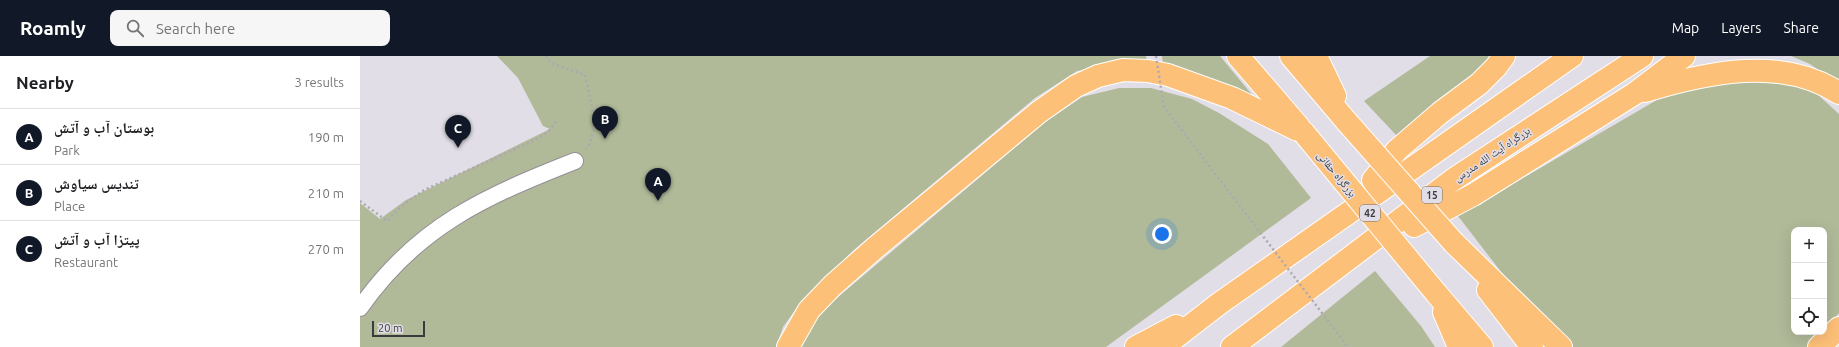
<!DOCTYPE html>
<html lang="en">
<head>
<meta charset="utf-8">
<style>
	:root { --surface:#fff; --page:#f6f6f6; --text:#202124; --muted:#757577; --line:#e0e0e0; --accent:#111827 }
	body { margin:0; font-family:Ubuntu,"Noto Naskh Arabic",sans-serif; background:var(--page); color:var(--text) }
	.controls { position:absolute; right:12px; bottom:12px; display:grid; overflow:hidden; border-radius:8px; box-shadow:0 4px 16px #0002 }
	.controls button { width:36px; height:36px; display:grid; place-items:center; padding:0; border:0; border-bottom:1px solid var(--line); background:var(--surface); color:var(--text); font:20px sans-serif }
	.scale { position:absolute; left:12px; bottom:10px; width:53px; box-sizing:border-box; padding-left:4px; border:2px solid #3b3a3d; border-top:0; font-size:11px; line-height:14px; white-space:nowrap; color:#3b3a3d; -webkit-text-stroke:3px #e2dee7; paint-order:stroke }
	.you { position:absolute; left:802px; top:178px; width:14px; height:14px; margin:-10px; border:3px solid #fff; border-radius:50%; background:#1a73e8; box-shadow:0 0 0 6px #1a73e833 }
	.badge { display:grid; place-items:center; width:26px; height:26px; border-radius:50%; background:var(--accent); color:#fff; font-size:13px; font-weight:700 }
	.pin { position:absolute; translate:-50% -33px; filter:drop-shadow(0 1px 2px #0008) }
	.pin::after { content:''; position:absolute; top:21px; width:14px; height:12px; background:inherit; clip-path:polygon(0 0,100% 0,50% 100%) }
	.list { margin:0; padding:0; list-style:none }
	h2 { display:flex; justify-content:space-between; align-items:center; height:52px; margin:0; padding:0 16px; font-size:17px }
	h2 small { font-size:13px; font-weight:400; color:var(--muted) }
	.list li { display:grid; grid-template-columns:26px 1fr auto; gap:12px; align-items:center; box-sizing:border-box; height:56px; padding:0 16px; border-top:1px solid var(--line) }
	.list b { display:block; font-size:15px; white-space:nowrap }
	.list p { margin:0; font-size:13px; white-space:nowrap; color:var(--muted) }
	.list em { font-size:13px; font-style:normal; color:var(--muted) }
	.icon { flex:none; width:22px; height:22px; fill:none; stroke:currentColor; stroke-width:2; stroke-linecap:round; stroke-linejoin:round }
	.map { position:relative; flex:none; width:1479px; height:291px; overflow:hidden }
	header { display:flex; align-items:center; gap:24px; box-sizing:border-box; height:56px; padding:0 20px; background:var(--accent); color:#fff }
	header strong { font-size:19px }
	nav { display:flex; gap:22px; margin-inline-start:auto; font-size:14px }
	.search { width:280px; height:36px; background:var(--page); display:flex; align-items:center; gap:10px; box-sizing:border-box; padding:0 14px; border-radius:8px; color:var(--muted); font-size:15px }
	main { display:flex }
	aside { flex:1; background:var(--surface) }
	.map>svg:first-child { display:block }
</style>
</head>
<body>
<header>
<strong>Roamly</strong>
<div class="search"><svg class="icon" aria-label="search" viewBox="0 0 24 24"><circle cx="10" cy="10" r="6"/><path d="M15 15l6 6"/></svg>Search here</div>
<nav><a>Map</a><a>Layers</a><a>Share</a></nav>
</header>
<main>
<aside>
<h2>Nearby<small>3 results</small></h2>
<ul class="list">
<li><span class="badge">A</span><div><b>بوستان آب و آتش</b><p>Park</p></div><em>190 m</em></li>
<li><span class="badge">B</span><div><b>تندیس سیاوش</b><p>Place</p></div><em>210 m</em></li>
<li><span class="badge">C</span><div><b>پیتزا آب و آتش</b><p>Restaurant</p></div><em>270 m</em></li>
</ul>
</aside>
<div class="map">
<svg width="1479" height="291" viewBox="0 0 1479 291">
	<rect width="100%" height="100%" fill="#e2dee7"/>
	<g fill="#b0ba99">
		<polygon points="137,0 786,0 787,7 757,8 717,15 675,42 495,193 465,222 438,250 423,271 416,291 0,291 0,147 20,163 46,144 190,73 183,70 158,22"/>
		<polygon points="802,0 860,0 898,46 803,8"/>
		<polygon points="1070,0 1134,0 1122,16 1039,82 1004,45"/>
		<polygon points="1431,0 1479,0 1479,28 1450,8"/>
		<polygon points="1413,18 1456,37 1479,58 1479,257 1464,275 1464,174 1434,174 1434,276 1463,276 1449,291 1209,291 1152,230 1098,160 1314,34"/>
		<polygon points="759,32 791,32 832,43 859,57 908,88 951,142 746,291 440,291 444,280 465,252 684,67 722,41"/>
		<polygon points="1015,215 1061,270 1075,291 921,291"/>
	</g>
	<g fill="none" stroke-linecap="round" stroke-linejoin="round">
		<defs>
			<path id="street" d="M0 252C57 170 126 140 215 105"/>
			<g id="highway">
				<polyline points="878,0 939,71"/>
				<polyline points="931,0 987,66"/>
				<polyline points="956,0 975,40"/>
				<path d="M1285 35C1348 16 1422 0 1479 37"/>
				<polyline points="1013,124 1037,94 1080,57 1119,28 1136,11 1144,0"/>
				<polyline points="1054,170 1113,139 1274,38 1324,0"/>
				<polyline points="1094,187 1201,291"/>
				<polyline points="1128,234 1172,291"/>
				<polyline points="1076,237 1122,291"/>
				<polyline points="1084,256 1099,291"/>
				<polyline points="428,291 449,254 473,229 515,192 679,56 716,30 738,20 763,14 788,15 808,19 872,42 944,77"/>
				<polyline points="776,291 816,270"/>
				<polyline points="803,291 860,247 1212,0"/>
				<polyline points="872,291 1094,123 1282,0"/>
				<polyline points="1459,291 1479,272"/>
			</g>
		</defs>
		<use href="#street" stroke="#938f98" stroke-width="18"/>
		<use href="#highway" stroke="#fff" stroke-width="24"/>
		<g stroke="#aba8af" stroke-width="2.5" stroke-dasharray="2 3" stroke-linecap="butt">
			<path d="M186 0 191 7 225 19C229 40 241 74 226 93"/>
			<path d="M0 145 27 165 42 150 64 134 173 85C181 81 193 74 196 64"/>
		</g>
		<use href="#street" stroke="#fff" stroke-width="16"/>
		<use href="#highway" stroke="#fdc078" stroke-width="22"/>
		<defs>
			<g id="highway-bridge">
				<polyline points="987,66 1094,187"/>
				<polyline points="944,77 1076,237"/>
			</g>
		</defs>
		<use href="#highway-bridge" stroke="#fff" stroke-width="24" stroke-linecap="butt"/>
		<polyline stroke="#aba8af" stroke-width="2.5" stroke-dasharray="2 3" stroke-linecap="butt" points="796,0 804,51 988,291"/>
		<use href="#highway-bridge" stroke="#fdc078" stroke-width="22"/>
	</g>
	<g text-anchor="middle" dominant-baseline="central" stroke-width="3" stroke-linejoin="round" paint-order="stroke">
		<g fill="#e2dee7" stroke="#6d6b70" stroke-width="1">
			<rect x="1062" y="131" width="20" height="16" rx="3"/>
			<rect x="1000" y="149" width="20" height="16" rx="3"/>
		</g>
		<g font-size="10" font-weight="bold" fill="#3b3a3d">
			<text x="1072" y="139">15</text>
			<text x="1010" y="157">42</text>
		</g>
		<g font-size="11" fill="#3b3a3d" stroke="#e2dee7">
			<text transform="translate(1132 98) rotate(-34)">بزرگراه آیت الله مدرس</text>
			<text transform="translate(977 118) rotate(51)">بزرگراه حقانی</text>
		</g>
	</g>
</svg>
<div class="controls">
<button>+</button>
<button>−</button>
<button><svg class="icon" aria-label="locate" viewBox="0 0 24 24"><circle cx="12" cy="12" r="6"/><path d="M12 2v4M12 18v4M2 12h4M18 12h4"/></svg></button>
</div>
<div class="scale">20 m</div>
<div class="you"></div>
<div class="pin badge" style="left:298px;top:145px">A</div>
<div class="pin badge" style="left:245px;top:83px">B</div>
<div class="pin badge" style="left:98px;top:92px">C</div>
</div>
</main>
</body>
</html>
